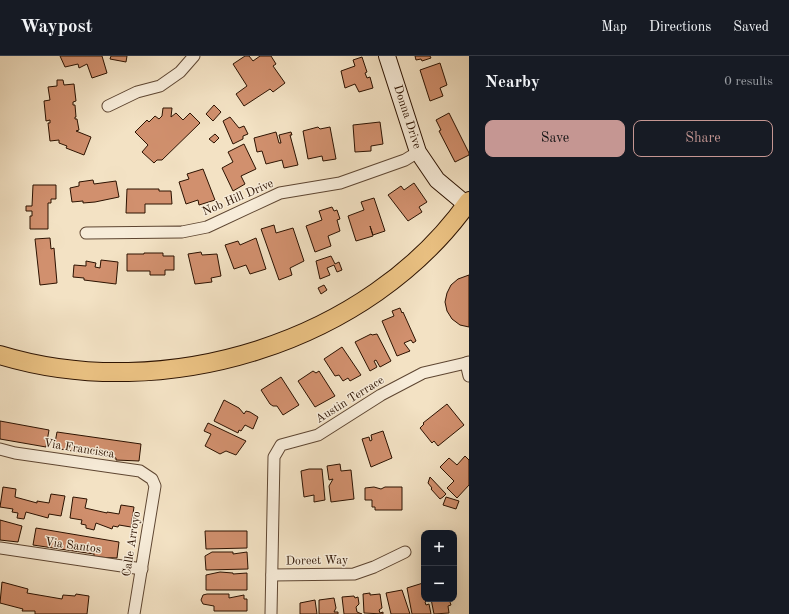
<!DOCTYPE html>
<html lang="en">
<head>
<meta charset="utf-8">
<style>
	:root { --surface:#171b24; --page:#20242c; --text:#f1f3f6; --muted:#9ea1a6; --line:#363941; --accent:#c59692 }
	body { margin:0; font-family:"Old Standard TT",serif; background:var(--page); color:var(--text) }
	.controls { position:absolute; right:12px; bottom:12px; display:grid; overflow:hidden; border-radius:8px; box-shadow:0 4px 16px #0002 }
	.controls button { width:36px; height:36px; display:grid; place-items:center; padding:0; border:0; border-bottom:1px solid var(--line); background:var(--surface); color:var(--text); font:20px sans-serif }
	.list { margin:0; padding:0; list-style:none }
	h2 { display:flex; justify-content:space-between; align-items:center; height:52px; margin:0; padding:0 16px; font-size:17px }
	h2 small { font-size:13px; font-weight:400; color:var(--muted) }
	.actions { display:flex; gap:8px; padding:12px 16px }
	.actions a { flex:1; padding:9px 0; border:1px solid var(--accent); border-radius:8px; text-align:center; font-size:14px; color:var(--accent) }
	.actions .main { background:var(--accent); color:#111 }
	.map { position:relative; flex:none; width:469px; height:558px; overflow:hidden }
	header { display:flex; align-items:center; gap:24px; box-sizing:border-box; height:56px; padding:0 20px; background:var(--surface); border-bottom:1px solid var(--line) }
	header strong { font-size:19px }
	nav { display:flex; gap:22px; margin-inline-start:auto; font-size:14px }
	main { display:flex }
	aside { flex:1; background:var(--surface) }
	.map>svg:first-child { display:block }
</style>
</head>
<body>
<header>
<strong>Waypost</strong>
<nav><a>Map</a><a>Directions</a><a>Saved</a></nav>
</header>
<main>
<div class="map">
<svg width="469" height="558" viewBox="0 0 469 558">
	<rect width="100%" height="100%" fill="#f3e2c4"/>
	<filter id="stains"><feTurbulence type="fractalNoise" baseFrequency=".005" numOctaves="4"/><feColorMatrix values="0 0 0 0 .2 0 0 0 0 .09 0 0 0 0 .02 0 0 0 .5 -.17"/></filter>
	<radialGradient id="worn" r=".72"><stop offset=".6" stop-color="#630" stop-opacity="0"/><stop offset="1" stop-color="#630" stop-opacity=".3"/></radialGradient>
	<g fill="#d1906e" stroke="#2c1201">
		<polygon points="60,0 102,0 107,17 92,22 87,8 79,12 78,8 65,11"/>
		<polygon points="111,0 127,0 126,6 110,3"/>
		<polygon points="245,0 249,0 253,5 260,0 271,0 276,8 273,10 285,27 273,36 270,33 244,50 236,38 247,30 233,8"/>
		<polygon points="415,0 430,0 431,2 422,5 421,3 416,4"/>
		<polygon points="362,1 367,16 365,17 367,22 370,21 373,32 359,36 355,28 345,32 341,15 355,10 353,4"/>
		<polygon points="440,7 447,29 440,32 443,40 430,45 420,14"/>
		<polygon points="57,24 63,24 64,29 74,28 76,45 73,46 73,49 75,49 76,61 75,61 75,63 77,63 79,74 76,75 91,81 84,99 66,92 67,90 59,87 59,84 50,85 48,67 50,67 50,64 46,65 44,45 50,44 48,31 57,30"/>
		<polygon points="214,49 221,56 213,65 206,58"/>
		<polygon points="163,52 172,52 171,61 176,57 183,64 190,57 200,67 162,104 157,104 154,107 142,96 148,89 135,76 147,64 149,66 155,60 159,63 162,60"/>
		<polygon points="449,57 469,97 469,99 455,106 439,75 441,74 436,64"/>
		<polygon points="230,61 239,72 244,70 248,78 243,80 243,83 233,88 223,65"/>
		<polygon points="380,66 383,88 371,90 371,95 355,96 353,69"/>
		<polygon points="318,71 320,73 330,71 336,103 323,105 322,100 308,103 303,75"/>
		<polygon points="276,76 279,87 281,87 279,79 291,76 292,79 290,79 298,109 284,112 282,104 266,108 262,95 257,96 254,82"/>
		<polygon points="215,78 219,82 214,87 209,83"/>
		<polygon points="244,88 256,113 241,120 245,128 233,135 222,112 233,106 228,96"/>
		<polygon points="203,113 215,144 199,149 198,144 186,148 179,126 189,123 187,118"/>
		<polygon points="93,124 94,128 116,125 119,141 95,146 83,147 83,145 72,146 70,132 79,130 79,126"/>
		<polygon points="414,127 427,146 419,151 422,156 408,165 388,139 401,130 404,134"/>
		<polygon points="33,129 56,129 56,143 51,143 51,147 48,147 48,173 30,173 30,160 32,160 32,155 26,155 26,150 32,150"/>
		<polygon points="127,133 159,133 159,135 171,135 172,148 145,148 145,157 126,157"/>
		<polygon points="374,142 385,175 373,179 370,170 373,180 356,185 348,160 364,154 361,146"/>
		<polygon points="332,151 334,155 337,154 340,163 337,164 340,175 328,180 331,190 315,196 306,170 322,164 319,155"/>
		<polygon points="274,169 276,177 293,172 304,205 290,212 292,219 279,224 261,173"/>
		<polygon points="50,182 51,193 54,192 57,227 40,229 35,183"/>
		<polygon points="256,182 266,213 250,218 246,209 234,213 225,189 238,185 240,189"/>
		<polygon points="201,196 202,199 217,198 221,220 211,222 212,226 195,228 188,198"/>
		<polygon points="144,197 163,197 163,200 174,200 174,214 165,214 165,219 150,219 150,215 127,215 127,198 144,198"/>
		<polygon points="331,200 335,208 339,206 342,214 337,216 334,209 327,212 330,219 320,223 316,205"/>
		<polygon points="101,204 118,206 116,228 84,224 84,222 73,221 74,209 86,210 86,205 96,207 95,211 100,212"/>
		<polygon points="469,219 469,271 460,269 452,263 447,255 445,246 447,237 451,229 458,223"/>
		<polygon points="324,229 327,234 321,238 318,232"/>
		<polygon points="400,252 402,257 403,256 416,285 413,287 411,284 404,287 410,295 397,300 382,265 394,260 392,255"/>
		<polygon points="371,278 372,279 377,278 391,305 380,311 376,304 374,305 377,311 370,315 355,286"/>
		<polygon points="342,291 361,319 350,325 348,322 343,325 339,319 335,320 324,303"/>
		<polygon points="313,315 316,317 319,315 335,340 315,351 298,325"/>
		<polygon points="281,321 299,349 283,359 277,350 273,350 270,348 261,334"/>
		<polygon points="224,344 239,352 244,358 246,355 250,356 258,361 253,373 245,369 241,375 239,374 238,377 214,365"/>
		<polygon points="447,348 464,369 438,390 434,385 432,387 420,372 424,368 423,367"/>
		<polygon points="0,365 49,374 46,391 0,383"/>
		<polygon points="208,367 246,385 236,399 226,395 220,398 205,390 211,378 204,375"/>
		<polygon points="383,375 392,402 371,411 362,383 369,381 370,385 372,384 371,379"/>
		<polygon points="57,376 141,388 139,405 116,404 116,402 54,392"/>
		<polygon points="465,400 469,404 469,429 457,442 447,432 454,425 440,411 449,402 457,409"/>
		<polygon points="340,408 341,415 351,414 354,443 331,446 329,430 333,423 329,424 327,410"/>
		<polygon points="309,413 322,413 325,444 314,446 314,439 304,441 301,415"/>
		<polygon points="430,421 446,438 443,441 440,443 431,433 432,432 428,427"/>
		<polygon points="3,431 16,433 15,441 37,447 37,445 49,447 51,438 65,440 61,460 49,458 48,462 26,456 24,463 17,462 18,457 12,456 13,453 0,451"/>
		<polygon points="374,431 381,433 385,431 402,431 402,454 375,454 375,451 372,451 372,444 365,444 365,432"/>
		<polygon points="73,441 87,443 85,452 107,457 107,456 119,458 121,449 134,451 131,471 119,469 118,471 113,470 112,473 96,467 94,474 86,472 86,469 81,468 82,464 70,462"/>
		<polygon points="446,441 459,445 456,453 443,449"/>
		<polygon points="0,464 22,470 18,486 0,484"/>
		<polygon points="36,472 119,486 117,502 94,501 94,498 33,489"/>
		<polygon points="205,475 247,475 247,492 206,493"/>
		<polygon points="212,496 233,496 233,498 247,496 248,513 206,514 205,500"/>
		<polygon points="220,516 233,517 233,518 247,517 247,534 206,534 206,519"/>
		<polygon points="2,526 28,533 27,537 62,543 63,539 75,540 76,538 89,540 87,558 35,558 35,555 22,555 23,553 0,547"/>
		<polygon points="423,527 424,543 428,543 425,546 426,549 429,548 431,558 412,558 407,532"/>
		<polygon points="402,534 410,558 391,558 386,537"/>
		<polygon points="370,537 370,539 380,538 382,552 379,554 380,557 383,556 383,558 364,557 363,538"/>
		<polygon points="207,538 229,538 229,542 244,539 244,543 247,543 247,555 214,555 214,550 203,548 201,544 203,539"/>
		<polygon points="354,540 355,542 358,541 359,548 356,551 357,556 362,558 344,558 342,541"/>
		<polygon points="334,542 336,552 334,556 338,556 338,558 319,558 319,544"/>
		<polygon points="431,543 449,543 451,549 448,550 449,557 434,558"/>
		<polygon points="315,544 317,558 300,558 300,547"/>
	</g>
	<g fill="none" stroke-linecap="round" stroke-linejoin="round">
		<defs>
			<g id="street">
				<polyline points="108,50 137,36 160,30 180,16 194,0"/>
				<polyline points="86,177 182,176 207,171 280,137 340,127 405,104 418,96"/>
				<polyline points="469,306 466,307 469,320"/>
				<polyline points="0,393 15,397 140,415 152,423 155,430 134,558"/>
				<polyline points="0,492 142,513"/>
				<polyline points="272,519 354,518 374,511 405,496"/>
				<polyline points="271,558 274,401 281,389 318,379 381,339 423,317 466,307"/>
			</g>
			<polyline id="secondary" points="387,0 418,96 437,124 467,149"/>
			<path id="primary" d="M0 299C164 349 369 287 469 145"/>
		</defs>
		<use href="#street" stroke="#5e4632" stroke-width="13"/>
		<use href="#secondary" stroke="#2c1201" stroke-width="18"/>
		<use href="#primary" stroke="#2c1201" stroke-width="20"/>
		<use href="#street" stroke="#f7ecd9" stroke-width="11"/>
		<use href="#secondary" stroke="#f7ecd9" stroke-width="16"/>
		<use href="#primary" stroke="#eac182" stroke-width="18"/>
	</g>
	<g text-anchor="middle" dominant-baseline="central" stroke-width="3" stroke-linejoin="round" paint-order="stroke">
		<g font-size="12" fill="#2c1201" stroke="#f7ecd9">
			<text transform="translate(407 61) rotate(72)">Donna Drive</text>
			<text transform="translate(238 142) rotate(-23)">Nob Hill Drive</text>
			<text transform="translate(350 344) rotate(-32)">Austin Terrace</text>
			<text transform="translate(79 393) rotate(9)">Via Francisca</text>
			<text transform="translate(132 488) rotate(-81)">Calle Arroyo</text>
			<text transform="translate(73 490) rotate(8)">Via Santos</text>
			<text transform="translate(317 505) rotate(-1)">Doreet Way</text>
		</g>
	</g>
	<rect width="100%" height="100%" filter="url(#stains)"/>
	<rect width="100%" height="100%" fill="url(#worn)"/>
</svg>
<div class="controls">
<button>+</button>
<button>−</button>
</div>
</div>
<aside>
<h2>Nearby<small>0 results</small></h2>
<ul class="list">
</ul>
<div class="actions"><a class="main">Save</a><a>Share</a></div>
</aside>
</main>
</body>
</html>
